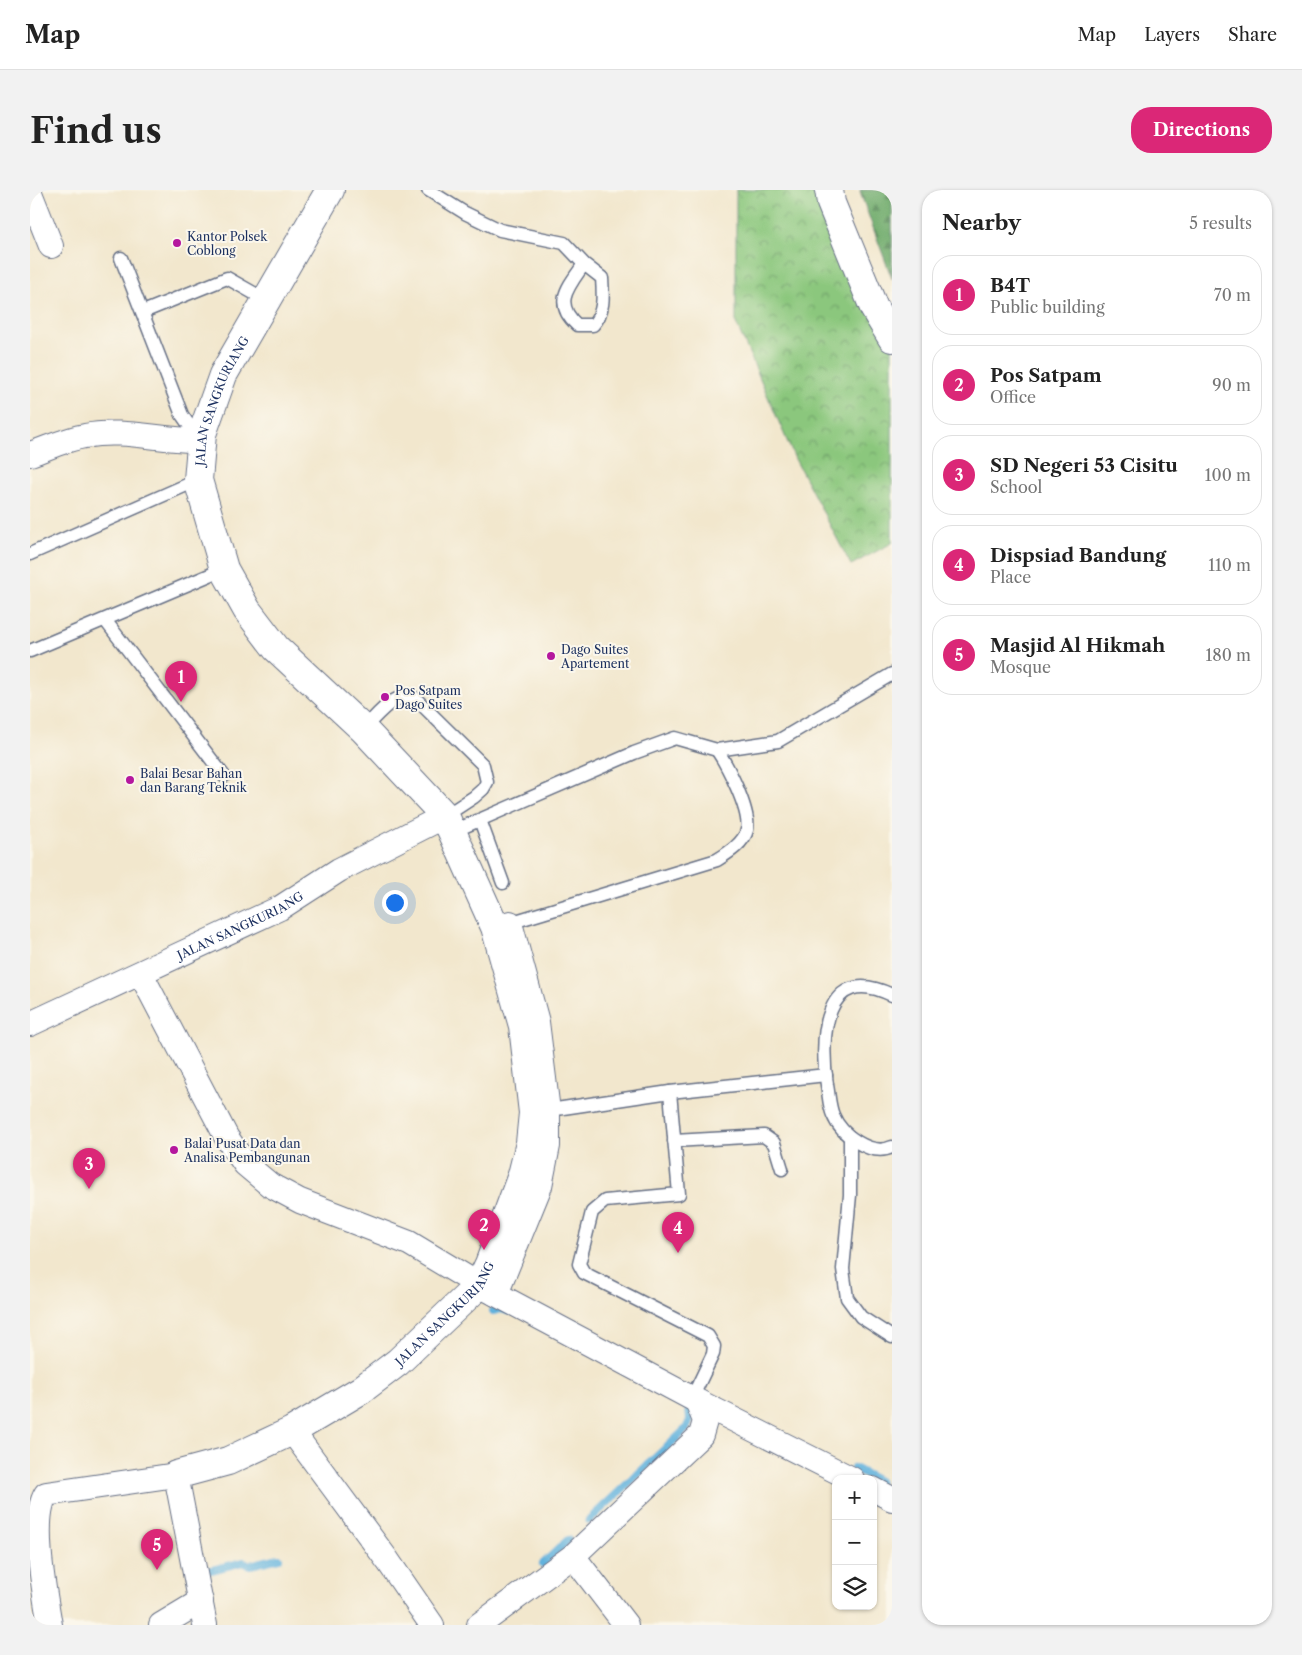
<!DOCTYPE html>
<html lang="en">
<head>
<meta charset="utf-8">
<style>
	:root { --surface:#fff; --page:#f2f2f2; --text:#222; --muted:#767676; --line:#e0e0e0; --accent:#db2777 }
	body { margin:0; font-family:"Libre Caslon Text",serif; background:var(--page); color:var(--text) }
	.controls { position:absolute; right:15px; bottom:15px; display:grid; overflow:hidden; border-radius:10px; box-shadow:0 1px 4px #0004 }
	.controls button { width:45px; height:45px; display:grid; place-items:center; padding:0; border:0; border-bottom:1px solid var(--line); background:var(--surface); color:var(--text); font:25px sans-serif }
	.you { position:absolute; left:364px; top:712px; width:18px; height:18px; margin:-12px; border:4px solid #fff; border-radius:50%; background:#1a73e8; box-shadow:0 0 0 8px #1a73e833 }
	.badge { display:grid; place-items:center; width:32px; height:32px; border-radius:50%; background:var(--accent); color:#fff; font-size:16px; font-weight:700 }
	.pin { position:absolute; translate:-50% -41px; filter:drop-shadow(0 1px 2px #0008) }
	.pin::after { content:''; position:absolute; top:26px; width:18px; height:15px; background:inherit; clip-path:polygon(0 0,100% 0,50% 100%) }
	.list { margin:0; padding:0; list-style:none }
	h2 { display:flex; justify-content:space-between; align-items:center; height:65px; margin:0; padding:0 20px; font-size:21px }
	h2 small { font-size:16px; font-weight:400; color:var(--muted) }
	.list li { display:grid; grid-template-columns:32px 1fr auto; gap:15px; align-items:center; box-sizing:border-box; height:80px; margin:0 10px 10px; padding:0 10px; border:1px solid var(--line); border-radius:20px }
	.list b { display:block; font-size:19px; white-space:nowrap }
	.list p { margin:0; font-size:16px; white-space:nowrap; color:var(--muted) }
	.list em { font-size:16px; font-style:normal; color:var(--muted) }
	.icon { flex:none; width:28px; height:28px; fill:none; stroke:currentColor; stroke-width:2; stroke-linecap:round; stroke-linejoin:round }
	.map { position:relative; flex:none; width:862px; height:1435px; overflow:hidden; border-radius:20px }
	header { display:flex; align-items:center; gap:30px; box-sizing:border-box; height:70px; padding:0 25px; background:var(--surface); border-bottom:1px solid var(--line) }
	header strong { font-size:24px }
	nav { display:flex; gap:28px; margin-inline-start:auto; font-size:18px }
	.intro { display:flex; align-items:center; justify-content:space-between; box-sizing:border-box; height:120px; padding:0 30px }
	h1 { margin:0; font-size:35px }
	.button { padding:12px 22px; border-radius:20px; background:var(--accent); color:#fff; font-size:18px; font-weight:700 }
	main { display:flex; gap:30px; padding:0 30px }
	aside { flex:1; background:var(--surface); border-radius:20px; box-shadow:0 1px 4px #0004 }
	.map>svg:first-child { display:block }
</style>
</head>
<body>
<header>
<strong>Map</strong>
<nav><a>Map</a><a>Layers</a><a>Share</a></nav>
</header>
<div class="intro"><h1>Find us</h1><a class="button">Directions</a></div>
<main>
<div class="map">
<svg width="862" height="1435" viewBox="0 0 862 1435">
	<defs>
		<pattern id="forest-firs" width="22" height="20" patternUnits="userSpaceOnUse" patternTransform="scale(1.25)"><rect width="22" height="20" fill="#70ac6c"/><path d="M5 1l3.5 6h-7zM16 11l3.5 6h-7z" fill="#5b8c5c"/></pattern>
		<pattern id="park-crowns" width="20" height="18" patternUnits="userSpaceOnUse" patternTransform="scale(1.25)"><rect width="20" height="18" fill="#8bc77d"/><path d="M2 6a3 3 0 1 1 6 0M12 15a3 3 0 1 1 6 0" fill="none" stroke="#71a26a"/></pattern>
	</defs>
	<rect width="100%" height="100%" fill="#fbf7ec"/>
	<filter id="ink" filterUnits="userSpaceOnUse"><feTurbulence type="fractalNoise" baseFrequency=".02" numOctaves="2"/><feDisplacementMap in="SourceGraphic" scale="10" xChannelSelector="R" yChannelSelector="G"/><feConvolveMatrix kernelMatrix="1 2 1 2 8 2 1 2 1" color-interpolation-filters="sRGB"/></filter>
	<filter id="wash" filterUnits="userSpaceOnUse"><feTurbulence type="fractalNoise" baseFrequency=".0096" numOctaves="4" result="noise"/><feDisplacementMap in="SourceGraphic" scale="20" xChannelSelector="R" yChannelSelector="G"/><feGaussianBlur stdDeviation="1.12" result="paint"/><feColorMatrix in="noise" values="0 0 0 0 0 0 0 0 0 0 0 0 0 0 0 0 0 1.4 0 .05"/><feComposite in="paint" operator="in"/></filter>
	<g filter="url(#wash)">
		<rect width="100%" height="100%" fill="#f2e7cd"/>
		<polygon fill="url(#forest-firs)" stroke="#466e65" points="830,0 862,0 862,89 831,5"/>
		<polygon fill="url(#park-crowns)" stroke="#537b6e" points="706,0 796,0 862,126 862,353 821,375 765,269 706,133"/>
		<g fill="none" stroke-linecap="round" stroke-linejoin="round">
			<g stroke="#62b2dd" stroke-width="8">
				<polyline points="463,1121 471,1119 478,1121"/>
				<polyline points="824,1278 849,1291"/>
				<polyline points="559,1330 656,1239 660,1230 659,1218"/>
				<polyline points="513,1374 538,1350"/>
				<polyline points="178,1381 213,1372 220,1375 249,1368"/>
			</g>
		</g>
	</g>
	<g filter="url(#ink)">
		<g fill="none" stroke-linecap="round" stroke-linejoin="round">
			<defs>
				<g id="lane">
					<path d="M398 0 435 23 470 40 534 53 554 74 572 88C573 104 575 122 563 135H547C522 113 539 96 554 74"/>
					<polyline points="91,68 152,225 159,235 172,244"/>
					<polyline points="113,122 197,88 236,110"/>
					<polyline points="0,364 168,290"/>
					<polyline points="75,430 194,586"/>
					<polyline points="0,461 194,379"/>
					<path d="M333 539C348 525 364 501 385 508L453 575 457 592 453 599 444 607 415 626"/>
					<polyline points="450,630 473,693"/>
					<polyline points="424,641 604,563 645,548 687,560 748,551 862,484"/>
					<path d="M476 734 687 670C698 663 714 653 717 640 721 621 697 575 687 560"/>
					<path d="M862 805C793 772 790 848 797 895 799 905 799 916 803 925 811 945 841 967 862 957"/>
					<polyline points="640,902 649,1004 575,1011 562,1022 549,1074 554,1083 678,1146 684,1156 683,1164 662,1208"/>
					<polyline points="513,921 640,902 796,885"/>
					<polyline points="820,947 820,1005 813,1079 817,1108 831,1127 862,1147"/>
					<polyline points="644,951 734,946 744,953 752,979"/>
				</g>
				<g id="street">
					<polyline points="0,3 21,56"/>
					<path d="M0 264C18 258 36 249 55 246 92 238 133 251 170 250"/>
					<polyline points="111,784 197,948 215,974 240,995 270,1011 379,1053 449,1095 667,1211 822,1289"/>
					<path id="s1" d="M0 834 250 718 309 680 415 626"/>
					<polyline points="466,1104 510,996 518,956 518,921 507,832 480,733"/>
					<polyline points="262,1241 358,1371 402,1435"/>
					<polyline points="843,1299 862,1309"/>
					<polyline points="543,1366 596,1435"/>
					<path d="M20 1435C15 1405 0 1330 16 1304L146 1285 175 1435"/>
					<polyline points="131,1435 171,1411"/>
					<polyline points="449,1435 543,1366 671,1245 675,1231 667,1211"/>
				</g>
				<g id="secondary">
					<polyline points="799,0 801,13 844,118 862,148"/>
					<path id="s2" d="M146 1285 198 1271 262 1241 331 1200 368 1172 449 1095 459 1074 492 985 500 953 503 923 493 836 465 737 415 626 333 539 246 458 217 420 194 379 168 290 172 244 193 185 300 0"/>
				</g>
			</defs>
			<use href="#lane" stroke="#666f85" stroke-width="15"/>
			<use href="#street" stroke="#666f85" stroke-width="26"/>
			<use href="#secondary" stroke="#666f85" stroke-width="30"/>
			<use href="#lane" stroke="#fff" stroke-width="12"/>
			<use href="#street" stroke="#fff" stroke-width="24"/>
			<use href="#secondary" stroke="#fff" stroke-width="28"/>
		</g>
	</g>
	<g fill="#b5179e" stroke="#fbf7ec" stroke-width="2">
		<circle cx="147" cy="53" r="5"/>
		<circle cx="521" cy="466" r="5"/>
		<circle cx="355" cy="507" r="5"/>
		<circle cx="100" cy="590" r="5"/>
		<circle cx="144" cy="960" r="5"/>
	</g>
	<g text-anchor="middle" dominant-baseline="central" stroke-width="4" stroke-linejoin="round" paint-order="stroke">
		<g font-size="12" fill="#1b2f5e" stroke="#fbf7ec" text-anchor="start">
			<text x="157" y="46">Kantor Polsek<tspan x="157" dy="14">Coblong</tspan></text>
			<text x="531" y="459">Dago Suites<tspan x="531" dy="14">Apartement</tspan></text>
			<text x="365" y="500">Pos Satpam<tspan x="365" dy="14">Dago Suites</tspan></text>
			<text x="110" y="583">Balai Besar Bahan<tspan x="110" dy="14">dan Barang Teknik</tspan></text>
			<text x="154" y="953">Balai Pusat Data dan<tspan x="154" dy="14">Analisa Pembangunan</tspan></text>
		</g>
		<g font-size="12" fill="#1b2f5e" stroke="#fbf7ec">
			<text stroke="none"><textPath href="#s2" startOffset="1366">JALAN SANGKURIANG</textPath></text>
			<text stroke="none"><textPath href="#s1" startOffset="232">JALAN SANGKURIANG</textPath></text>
			<text stroke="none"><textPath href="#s2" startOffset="319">JALAN SANGKURIANG</textPath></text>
		</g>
	</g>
</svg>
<div class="controls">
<button>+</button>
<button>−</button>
<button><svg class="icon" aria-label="layers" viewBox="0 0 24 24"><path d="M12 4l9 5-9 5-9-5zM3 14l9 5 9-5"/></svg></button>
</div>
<div class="you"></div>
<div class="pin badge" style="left:151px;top:512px">1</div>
<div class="pin badge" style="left:454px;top:1060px">2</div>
<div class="pin badge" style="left:59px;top:999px">3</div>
<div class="pin badge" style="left:648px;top:1063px">4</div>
<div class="pin badge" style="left:127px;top:1380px">5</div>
</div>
<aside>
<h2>Nearby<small>5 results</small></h2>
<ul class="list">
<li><span class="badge">1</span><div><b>B4T</b><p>Public building</p></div><em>70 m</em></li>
<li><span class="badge">2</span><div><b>Pos Satpam</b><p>Office</p></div><em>90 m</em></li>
<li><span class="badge">3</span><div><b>SD Negeri 53 Cisitu</b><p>School</p></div><em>100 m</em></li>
<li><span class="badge">4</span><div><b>Dispsiad Bandung</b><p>Place</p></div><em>110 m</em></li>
<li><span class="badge">5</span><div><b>Masjid Al Hikmah</b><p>Mosque</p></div><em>180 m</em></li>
</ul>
</aside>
</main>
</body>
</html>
